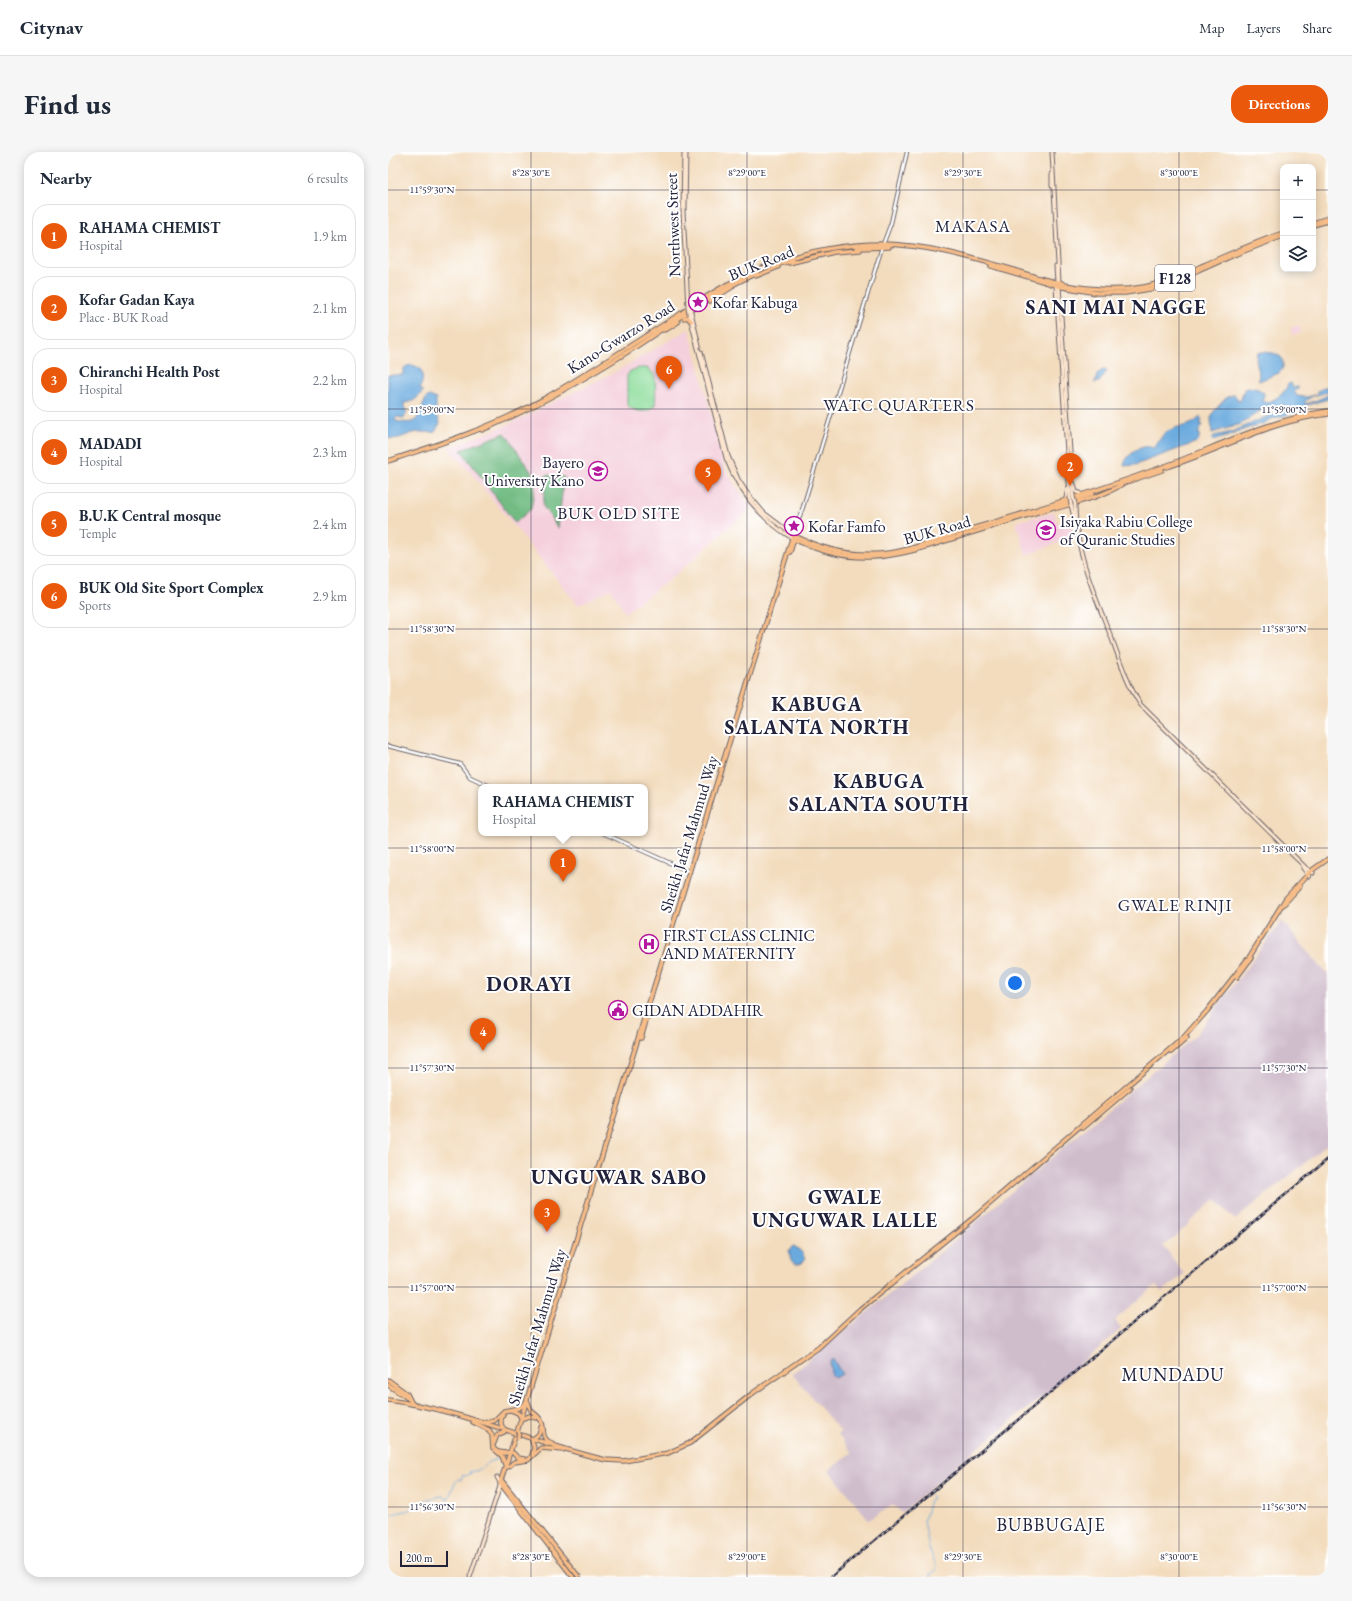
<!DOCTYPE html>
<html lang="en">
<head>
<meta charset="utf-8">
<style>
	:root { --surface:#fff; --page:#f6f6f7; --text:#1f2937; --muted:#747a83; --line:#e0e1e3; --accent:#ea580c }
	body { margin:0; font-family:"EB Garamond",serif; background:var(--page); color:var(--text) }
	.controls { position:absolute; right:12px; top:12px; display:grid; overflow:hidden; border-radius:8px; box-shadow:0 2px 10px #0003 }
	.controls button { width:36px; height:36px; display:grid; place-items:center; padding:0; border:0; border-bottom:1px solid var(--line); background:var(--surface); color:var(--text); font:20px sans-serif }
	.scale { position:absolute; left:12px; bottom:10px; width:48px; box-sizing:border-box; padding-left:4px; border:2px solid #22223b; border-top:0; font-size:11px; line-height:14px; white-space:nowrap; color:#22223b; -webkit-text-stroke:3px #fff; paint-order:stroke }
	.you { position:absolute; left:627px; top:831px; width:14px; height:14px; margin:-10px; border:3px solid #fff; border-radius:50%; background:#1a73e8; box-shadow:0 0 0 6px #1a73e833 }
	.badge { display:grid; place-items:center; width:26px; height:26px; border-radius:50%; background:var(--accent); color:#fff; font-size:13px; font-weight:700 }
	.pin { position:absolute; translate:-50% -33px; filter:drop-shadow(0 1px 2px #0008) }
	.pin::after { content:''; position:absolute; top:21px; width:14px; height:12px; background:inherit; clip-path:polygon(0 0,100% 0,50% 100%) }
	.popup { position:absolute; left:90px; top:632px; width:170px; height:52px; box-sizing:border-box; display:grid; place-content:center; border-radius:8px; background:var(--surface); filter:drop-shadow(0 1px 3px #0005); font-size:13px; white-space:nowrap; color:var(--muted) }
	.popup b { font-size:15px; color:var(--text) }
	.popup::after { content:''; position:absolute; left:50%; top:100%; margin-left:-8px; border:8px solid transparent; border-top-color:var(--surface) }
	.list { margin:0; padding:0; list-style:none }
	h2 { display:flex; justify-content:space-between; align-items:center; height:52px; margin:0; padding:0 16px; font-size:17px }
	h2 small { font-size:13px; font-weight:400; color:var(--muted) }
	.list li { display:grid; grid-template-columns:26px 1fr auto; gap:12px; align-items:center; box-sizing:border-box; height:64px; margin:0 8px 8px; padding:0 8px; border:1px solid var(--line); border-radius:16px }
	.list b { display:block; font-size:15px; white-space:nowrap }
	.list p { margin:0; font-size:13px; white-space:nowrap; color:var(--muted) }
	.list em { font-size:13px; font-style:normal; color:var(--muted) }
	.icon { flex:none; width:22px; height:22px; fill:none; stroke:currentColor; stroke-width:2; stroke-linecap:round; stroke-linejoin:round }
	.map { position:relative; flex:none; width:940px; height:1425px; overflow:hidden; border-radius:16px }
	header { display:flex; align-items:center; gap:24px; box-sizing:border-box; height:56px; padding:0 20px; background:var(--surface); border-bottom:1px solid var(--line) }
	header strong { font-size:19px }
	nav { display:flex; gap:22px; margin-inline-start:auto; font-size:14px }
	.intro { display:flex; align-items:center; justify-content:space-between; box-sizing:border-box; height:96px; padding:0 24px }
	h1 { margin:0; font-size:28px }
	.button { padding:10px 18px; border-radius:16px; background:var(--accent); color:#fff; font-size:14px; font-weight:700 }
	main { display:flex; gap:24px; padding:0 24px }
	aside { flex:1; background:var(--surface); border-radius:16px; box-shadow:0 2px 10px #0003 }
	.map>svg:first-child { display:block }
</style>
</head>
<body>
<header>
<strong>Citynav</strong>
<nav><a>Map</a><a>Layers</a><a>Share</a></nav>
</header>
<div class="intro"><h1>Find us</h1><a class="button">Directions</a></div>
<main>
<aside>
<h2>Nearby<small>6 results</small></h2>
<ul class="list">
<li><span class="badge">1</span><div><b>RAHAMA CHEMIST</b><p>Hospital</p></div><em>1.9 km</em></li>
<li><span class="badge">2</span><div><b>Kofar Gadan Kaya</b><p>Place · BUK Road</p></div><em>2.1 km</em></li>
<li><span class="badge">3</span><div><b>Chiranchi Health Post</b><p>Hospital</p></div><em>2.2 km</em></li>
<li><span class="badge">4</span><div><b>MADADI</b><p>Hospital</p></div><em>2.3 km</em></li>
<li><span class="badge">5</span><div><b>B.U.K Central mosque</b><p>Temple</p></div><em>2.4 km</em></li>
<li><span class="badge">6</span><div><b>BUK Old Site Sport Complex</b><p>Sports</p></div><em>2.9 km</em></li>
</ul>
</aside>
<div class="map">
<svg width="940" height="1425" viewBox="0 0 940 1425">
	<rect width="100%" height="100%" fill="#fff"/>
	<filter id="ink" filterUnits="userSpaceOnUse"><feTurbulence type="fractalNoise" baseFrequency=".025" numOctaves="2"/><feDisplacementMap in="SourceGraphic" scale="8" xChannelSelector="R" yChannelSelector="G"/><feConvolveMatrix kernelMatrix="1 2 1 2 8 2 1 2 1" color-interpolation-filters="sRGB"/></filter>
	<filter id="wash" filterUnits="userSpaceOnUse"><feTurbulence type="fractalNoise" baseFrequency=".012" numOctaves="4" result="noise"/><feDisplacementMap in="SourceGraphic" scale="16" xChannelSelector="R" yChannelSelector="G"/><feGaussianBlur stdDeviation="0.9" result="paint"/><feColorMatrix in="noise" values="0 0 0 0 0 0 0 0 0 0 0 0 0 0 0 0 0 1.4 0 .05"/><feComposite in="paint" operator="in"/></filter>
	<g filter="url(#wash)">
		<rect width="100%" height="100%" fill="#f3dcbd"/>
		<g fill="#f4cfdc">
			<polygon points="911,173 913,181 904,183 903,176"/>
			<polygon points="301,177 338,319 363,356 286,424 237,461 223,437 190,453 83,321 60,296 119,273 227,220"/>
			<polygon points="666,360 669,371 683,367 685,385 638,403 628,370"/>
			<polygon points="157,1074 163,1074 163,1081 155,1084"/>
		</g>
		<polygon fill="#d0bdcc" points="894,769 940,823 940,992 847,1068 827,1047 784,1088 775,1093 796,1122 774,1140 768,1133 727,1168 733,1177 660,1240 577,1306 514,1361 505,1353 481,1368 441,1318 464,1301 450,1283 453,1280 404,1222 555,1098 808,883"/>
		<path fill="#8edd9c" stroke="#58806c" d="M251 216H259C262 218 264 220 266 223 268 227 268 248 267 252 262 263 245 260 239 253V224L242 219Z"/>
		<g fill="#72bc84" stroke="#4a6f60">
			<polygon points="117,281 148,327 143,357 127,371 73,298"/>
			<polygon points="158,323 176,325 170,376 155,354"/>
		</g>
		<g fill="#6baade" stroke="#46668c">
			<path d="M872 200 885 201 893 205C896 211 896 217 891 221L871 229 870 228C873 218 866 210 869 201Z"/>
			<path d="M24 213C37 216 36 227 32 236L35 239C28 248 27 249 16 251V255L19 260 16 266 8 265 7 267 8 269C35 275 28 262 39 245L42 244 48 247V260L52 271 47 280C42 281 37 280 31 280 19 281 12 289 0 286V223H15V217L19 214Z"/>
			<polygon points="715,218 719,219 711,230 706,231 709,227 709,222"/>
			<path d="M903 231 905 235H910V237L906 239 909 244 919 245 929 242V239L940 234V240L925 244 917 249V252L927 249 940 243V247L919 253 905 261 883 267 875 272H870L867 275C859 275 854 279 846 282 840 285 831 287 824 288L823 287 826 284 844 280 894 258 896 255V252L888 257 876 256 853 272 824 281 823 266 826 259 839 245 845 243H847L850 249 853 248 856 237 867 235 876 241 875 249 879 251C889 246 896 243 900 232Z"/>
			<path d="M812 265 814 267 812 272 815 273 811 278V288L809 290 747 313 736 314C735 307 749 296 756 295 759 294 762 295 766 296 771 290 773 283 780 279 792 272 801 277 812 265Z"/>
			<path d="M405 1094C411 1096 415 1101 417 1107L414 1111 408 1113C400 1110 403 1103 401 1098Z"/>
			<polygon points="445,1207 454,1222 447,1226 443,1222 442,1211"/>
		</g>
		<g fill="none" stroke-linecap="round" stroke-linejoin="round">
			<g stroke="#6baade" stroke-width="1">
				<polyline points="541,1340 541,1341"/>
				<polyline points="543,1343 545,1346 542,1348 536,1369 541,1396 549,1415"/>
				<path d="M0 1363 22 1358 40 1347 55 1344 59 1348C64 1341 64 1334 70 1327L73 1328 74 1325 75 1323 78 1324 83 1321 81 1320 92 1318 100 1310 113 1306 118 1302"/>
				<polyline points="543,1425 543,1422 549,1417"/>
			</g>
		</g>
	</g>
	<g filter="url(#ink)">
		<g fill="none" stroke-linecap="round" stroke-linejoin="round">
			<defs>
				<g id="tertiary">
					<polyline points="405,383 415,355 494,95 503,71 519,0"/>
					<polyline points="0,594 72,612 82,625 104,635"/>
					<polyline points="215,681 302,720"/>
				</g>
				<g id="secondary">
					<polyline points="296,0 295,59 300,155"/>
					<polyline points="664,0 671,130"/>
					<polyline points="664,22 664,34"/>
					<polyline points="297,56 298,0"/>
					<polyline points="668,114 669,130"/>
					<polyline points="668,134 682,345"/>
					<polyline points="671,134 685,344"/>
					<polyline points="303,160 311,194"/>
					<path d="M301 161 338 306C351 340 373 367 404 386"/>
					<polyline points="313,200 340,304 350,327 359,341 376,361 405,383"/>
					<polyline points="683,329 686,332 688,340 692,341"/>
					<polyline points="678,346 680,336"/>
					<path d="M687 352C687 400 707 444 724 487 732 509 740 533 752 552L918 716 925 721"/>
					<polyline points="683,353 687,369"/>
					<polyline points="915,716 921,724"/>
					<polyline points="82,1425 112,1334 112,1331 109,1325"/>
				</g>
				<g id="primary">
					<polyline points="925,71 940,66"/>
					<polyline points="925,73 940,69"/>
					<polyline points="469,96 501,95"/>
					<polyline points="401,111 446,100 472,98"/>
					<polyline points="386,114 404,108"/>
					<polyline points="603,114 668,133"/>
					<polyline points="368,124 390,115"/>
					<path d="M672 130 677 133C703 137 729 140 756 135 777 131 796 122 816 113 842 102 868 90 895 81"/>
					<polyline points="672,134 672,130 669,130 667,132 669,134 709,141 737,141 762,137 790,128 848,102 895,84"/>
					<polyline points="322,149 344,135"/>
					<polyline points="296,166 299,165 303,169"/>
					<polyline points="275,178 279,177 290,170"/>
					<path d="M94 278C148 255 199 226 249 194 288 168 326 140 369 121"/>
					<path d="M0 309C52 292 105 275 152 249 193 226 231 201 270 176 295 161 318 143 344 130 390 106 442 92 495 92 538 93 578 104 619 116 635 121 652 127 668 130"/>
					<path d="M779 315C832 298 884 268 940 262"/>
					<polyline points="736,331 774,318"/>
					<path d="M669 356C687 351 719 343 734 332"/>
					<path d="M404 386C429 399 456 406 484 405 515 404 546 392 576 383 618 370 662 357 704 342"/>
					<polyline points="402,400 407,384"/>
					<polyline points="895,753 912,734"/>
					<polyline points="849,825 863,806"/>
					<polyline points="253,886 262,856"/>
					<polyline points="783,900 799,886"/>
					<polyline points="695,976 742,936"/>
					<polyline points="0,1228 19,1242 24,1252"/>
					<polyline points="0,1233 21,1247"/>
					<path d="M0 1248C75 1258 145 1291 218 1308L236 1309 280 1301 302 1291 365 1241 430 1196 472 1157 584 1067 796 885 819 859 862 804 898 746 923 719 940 707"/>
					<path d="M140 1250C144 1264 145 1258 152 1267 159 1276 150 1286 164 1291"/>
					<polyline points="123,1258 130,1261 133,1265"/>
					<path d="M115 1263C112 1268 112 1273 116 1277"/>
					<polyline points="136,1266 141,1264 148,1266"/>
					<polyline points="85,1270 101,1278 104,1283 105,1296 114,1304 118,1315"/>
					<polyline points="97,1270 106,1269 116,1259 131,1256 138,1251"/>
					<path d="M129 1280 405 383C432 397 462 404 492 402 521 400 549 387 576 379 646 359 715 337 783 312 835 292 885 267 940 259"/>
					<polyline points="127,1285 112,1331 185,1425"/>
					<polyline points="145,1287 151,1282 153,1275"/>
					<polyline points="144,1289 146,1296 144,1303"/>
					<polyline points="106,1291 109,1283 116,1280"/>
					<polyline points="111,1300 117,1301 123,1300"/>
					<polyline points="125,1301 130,1306 136,1307"/>
					<polyline points="120,1315 126,1310 140,1308 153,1296 175,1298"/>
					<polyline points="114,1329 191,1425"/>
				</g>
			</defs>
			<use href="#tertiary" stroke="#6b6368" stroke-width="4.5"/>
			<use href="#secondary" stroke="#6b6368" stroke-width="5"/>
			<use href="#primary" stroke="#6b6368" stroke-width="5.5"/>
			<use href="#tertiary" stroke="#fff" stroke-width="2.5"/>
			<use href="#secondary" stroke="#fce5cf" stroke-width="3"/>
			<use href="#primary" stroke="#f7bd88" stroke-width="3.5"/>
			<defs>
				<polyline id="rail" points="443,1425 940,1007"/>
			</defs>
			<use href="#rail" stroke="#22223b" stroke-width="2.5"/>
			<use href="#rail" stroke="#fff" stroke-width="1" stroke-dasharray="3" stroke-linecap="butt"/>
			<defs>
				<g id="secondary-bridge">
					<polyline points="302,154 303,160"/>
					<polyline points="300,155 301,161"/>
					<polyline points="685,344 687,352"/>
					<polyline points="682,345 683,353"/>
				</g>
				<polyline id="primary-bridge" points="130,1286 131,1280"/>
			</defs>
			<use href="#secondary-bridge" stroke="#6b6368" stroke-width="5" stroke-linecap="butt"/>
			<use href="#primary-bridge" stroke="#6b6368" stroke-width="5.5" stroke-linecap="butt"/>
			<use href="#secondary-bridge" stroke="#fce5cf" stroke-width="3"/>
			<use href="#primary-bridge" stroke="#f7bd88" stroke-width="3.5"/>
		</g>
	</g>
	<path fill="none" stroke="#22223b" stroke-width="1" stroke-opacity="0.45" d="M143 0V1425M359 0V1425M575 0V1425M791 0V1425M0 38H895M925 38H940M0 257H940M0 477H940M0 696H940M0 916H940M0 1135H940M0 1355H940"/>
	<defs>
		<symbol id="sight-ring" viewBox="-11 -11 22 22"><circle r="9.5" fill="#fff" stroke="#b5179e" stroke-width="1.5"/><path d="M0-6L1.8-2.2L6-1.7L2.9 1.2L3.7 5.4L0 3.3L-3.7 5.4L-2.9 1.2L-6-1.7L-1.8-2.2Z" fill="#b5179e"/></symbol>
		<symbol id="university-ring" viewBox="-11 -11 22 22"><circle r="9.5" fill="#fff" stroke="#b5179e" stroke-width="1.5"/><path d="M0-5L7-2L0 1L-7-2ZM-4 1L0 2.5L4 1V4Q0 6-4 4Z" fill="#b5179e"/></symbol>
		<symbol id="hospital-ring" viewBox="-11 -11 22 22"><circle r="9.5" fill="#fff" stroke="#b5179e" stroke-width="1.5"/><path d="M-5-5h3v3.5h4V-5h3V5h-3V1.5h-4V5h-3Z" fill="#b5179e"/></symbol>
		<symbol id="civic-ring" viewBox="-11 -11 22 22"><circle r="9.5" fill="#fff" stroke="#b5179e" stroke-width="1.5"/><path d="M-.6-6.5H3V-4.5H.6V-3L4-1V1h2V6H-6V1h2V-1L-.6-3ZM-1.2 2.5V6h2.4V2.5Z" fill="#b5179e"/></symbol>
	</defs>
	<g fill-rule="evenodd">
		<use href="#sight-ring" x="299" y="139" width="22" height="22"/>
		<use href="#university-ring" x="199" y="308" width="22" height="22"/>
		<use href="#sight-ring" x="395" y="363" width="22" height="22"/>
		<use href="#university-ring" x="647" y="367" width="22" height="22"/>
		<use href="#hospital-ring" x="250" y="781" width="22" height="22"/>
		<use href="#civic-ring" x="219" y="847" width="22" height="22"/>
	</g>
	<g text-anchor="middle" dominant-baseline="central" stroke-width="4" stroke-linejoin="round" paint-order="stroke">
		<rect fill="#fff" stroke="#646476" stroke-width="1" x="767" y="113" width="40" height="26" rx="3"/>
		<g font-size="15" font-weight="bold" fill="#22223b">
			<text x="787" y="126">F128</text>
		</g>
		<g font-size="16" fill="#22223b" stroke="#fff">
			<text transform="translate(285 73) rotate(-92)">Northwest Street</text>
			<text transform="translate(373 111) rotate(-22)">BUK Road</text>
			<text transform="translate(233 185) rotate(-32)">Kano-Gwarzo Road</text>
			<text transform="translate(549 378) rotate(-16)">BUK Road</text>
			<text transform="translate(301 682) rotate(-73)">Sheikh Jafar Mahmud Way</text>
			<text transform="translate(149 1175) rotate(-73)">Sheikh Jafar Mahmud Way</text>
		</g>
		<g font-size="16" fill="#22223b" stroke="#fff" text-anchor="start">
			<text x="324" y="150">Kofar Kabuga</text>
			<text x="196" y="310" text-anchor="end">Bayero<tspan x="196" dy="18">University Kano</tspan></text>
			<text x="672" y="369">Isiyaka Rabiu College<tspan x="672" dy="18">of Quranic Studies</tspan></text>
			<text x="420" y="374">Kofar Famfo</text>
			<text x="275" y="783">FIRST CLASS CLINIC<tspan x="275" dy="18">AND MATERNITY</tspan></text>
			<text x="244" y="858">GIDAN ADDAHIR</text>
		</g>
		<g font-size="17" letter-spacing="1" fill="#22223b" stroke="#fff">
			<text x="585" y="74">MAKASA</text>
			<text x="511" y="253">WATC QUARTERS</text>
			<text x="231" y="361">BUK OLD SITE</text>
			<text x="787" y="753">GWALE RINJI</text>
		</g>
		<g font-size="18" letter-spacing="1" fill="#22223b" stroke="#fff">
			<text x="785" y="1222">MUNDADU</text>
			<text x="663" y="1372">BUBBUGAJE</text>
		</g>
		<g font-size="20" font-weight="bold" letter-spacing="1" fill="#22223b" stroke="#fff">
			<text x="728" y="155">SANI MAI NAGGE</text>
			<text x="429" y="552">KABUGA<tspan x="429" dy="23">SALANTA NORTH</tspan></text>
			<text x="491" y="629">KABUGA<tspan x="491" dy="23">SALANTA SOUTH</tspan></text>
			<text x="141" y="832">DORAYI</text>
			<text x="231" y="1025">UNGUWAR SABO</text>
			<text x="457" y="1045">GWALE<tspan x="457" dy="23">UNGUWAR LALLE</tspan></text>
		</g>
	</g>
	<g font-size="10" text-anchor="middle" fill="#22223b" stroke="#fff" stroke-width="4" stroke-linejoin="round" paint-order="stroke">
		<text x="143" y="24">8°28'30"E</text>
		<text x="359" y="24">8°29'00"E</text>
		<text x="575" y="24">8°29'30"E</text>
		<text x="791" y="24">8°30'00"E</text>
		<text x="44" y="41">11°59'30"N</text>
		<text x="44" y="261">11°59'00"N</text>
		<text x="896" y="261">11°59'00"N</text>
		<text x="44" y="480">11°58'30"N</text>
		<text x="896" y="480">11°58'30"N</text>
		<text x="44" y="700">11°58'00"N</text>
		<text x="896" y="700">11°58'00"N</text>
		<text x="44" y="919">11°57'30"N</text>
		<text x="896" y="919">11°57'30"N</text>
		<text x="44" y="1139">11°57'00"N</text>
		<text x="896" y="1139">11°57'00"N</text>
		<text x="44" y="1358">11°56'30"N</text>
		<text x="896" y="1358">11°56'30"N</text>
		<text x="143" y="1408">8°28'30"E</text>
		<text x="359" y="1408">8°29'00"E</text>
		<text x="575" y="1408">8°29'30"E</text>
		<text x="791" y="1408">8°30'00"E</text>
	</g>
</svg>
<div class="controls">
<button>+</button>
<button>−</button>
<button><svg class="icon" aria-label="layers" viewBox="0 0 24 24"><path d="M12 4l9 5-9 5-9-5zM3 14l9 5 9-5"/></svg></button>
</div>
<div class="scale">200 m</div>
<div class="you"></div>
<div class="pin badge" style="left:175px;top:730px">1</div>
<div class="popup"><b>RAHAMA CHEMIST</b>Hospital</div>
<div class="pin badge" style="left:682px;top:334px">2</div>
<div class="pin badge" style="left:159px;top:1080px">3</div>
<div class="pin badge" style="left:95px;top:899px">4</div>
<div class="pin badge" style="left:320px;top:340px">5</div>
<div class="pin badge" style="left:281px;top:237px">6</div>
</div>
</main>
</body>
</html>
